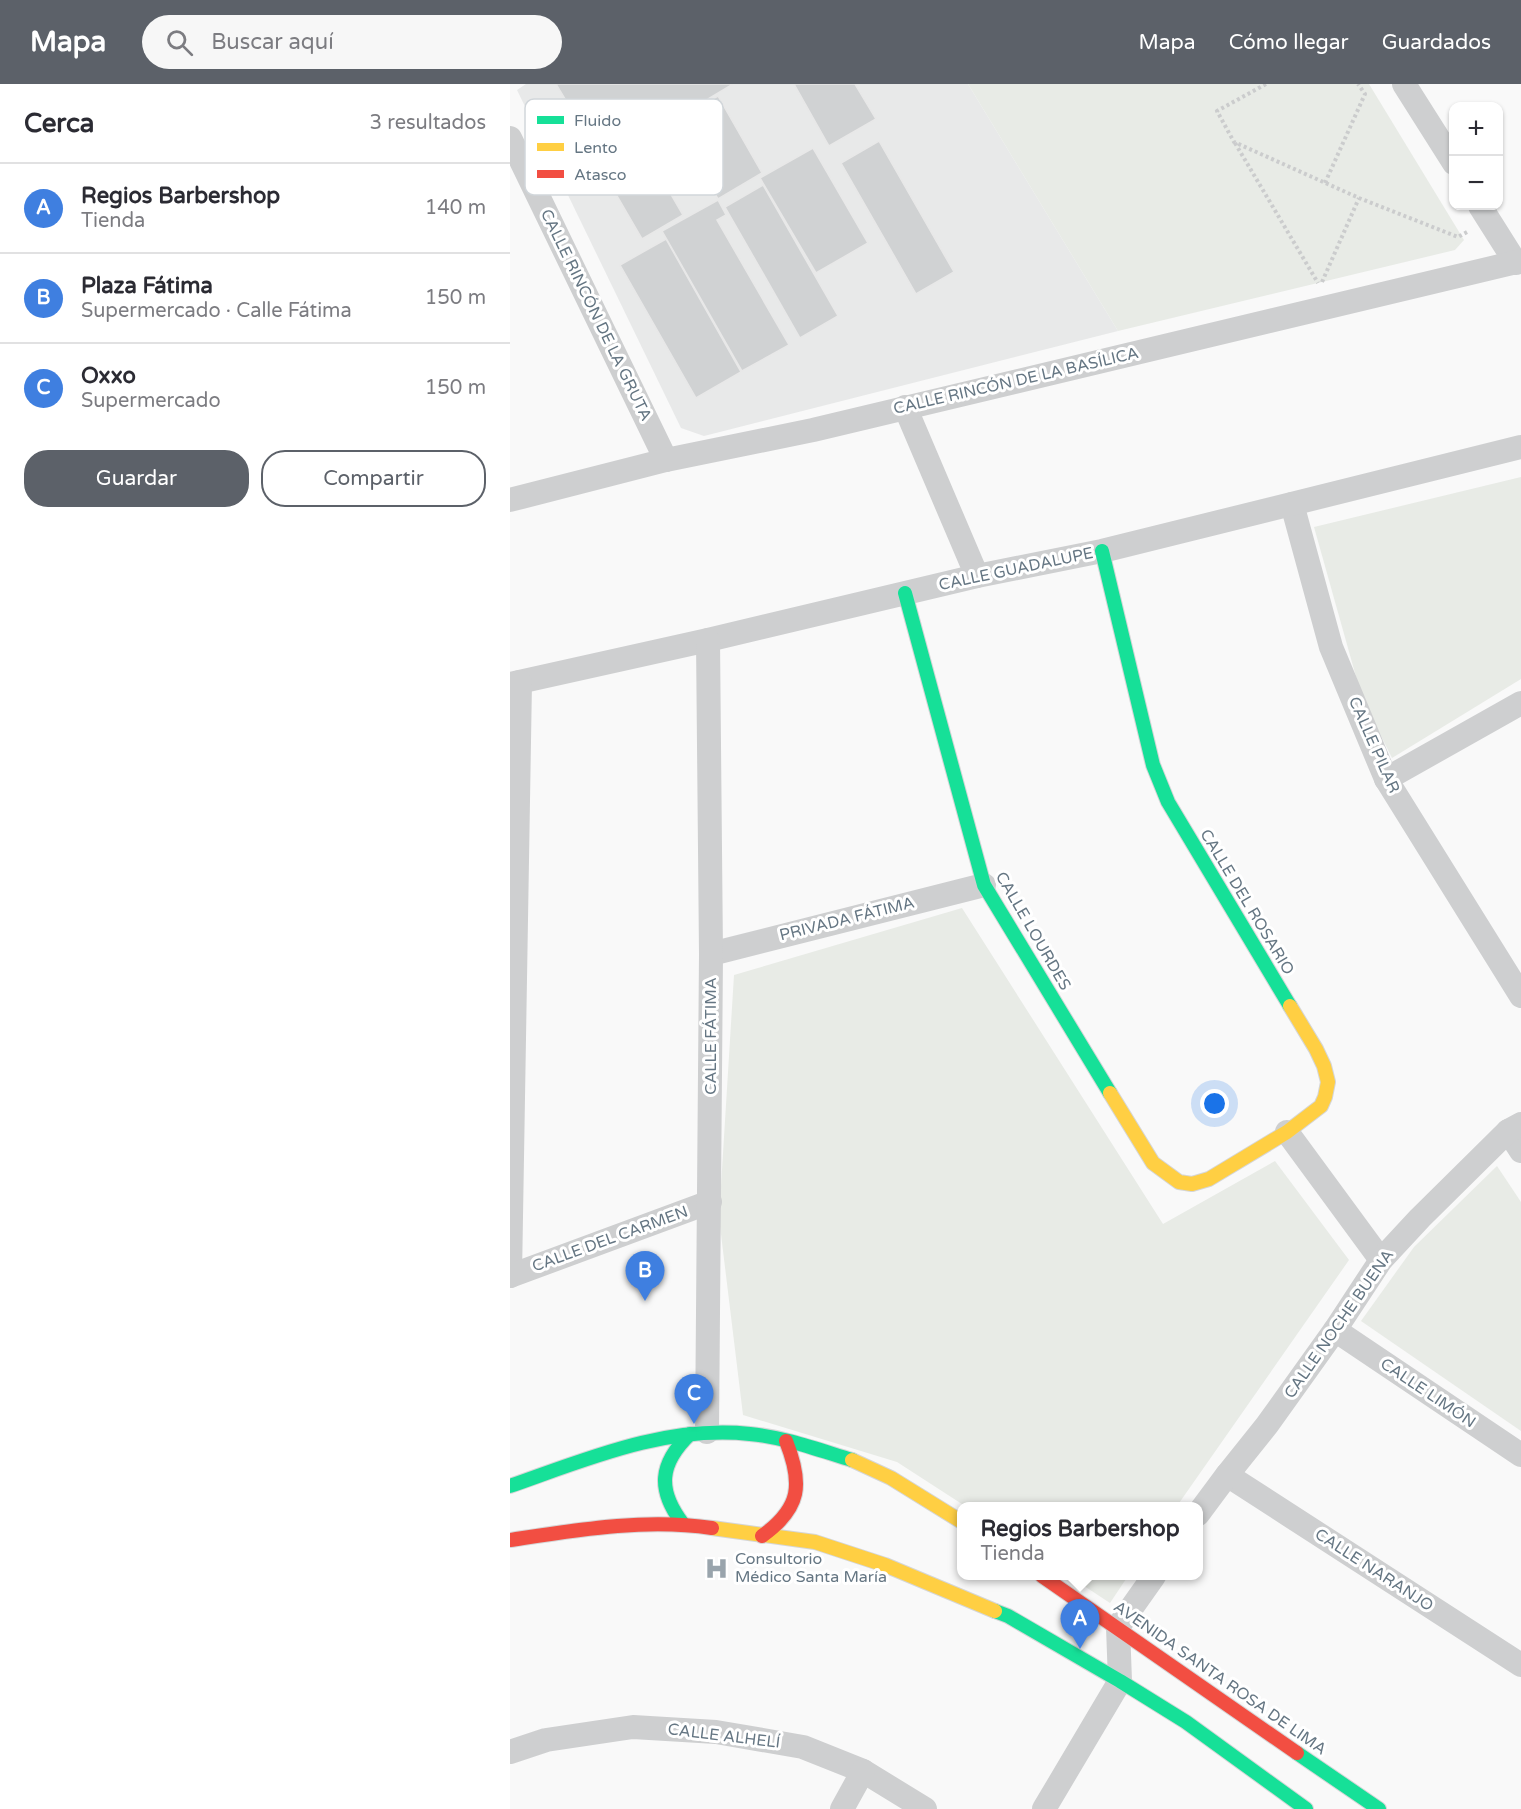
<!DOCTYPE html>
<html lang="es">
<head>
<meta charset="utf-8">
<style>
	:root { --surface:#fff; --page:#f7f7f7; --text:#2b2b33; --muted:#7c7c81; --line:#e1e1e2; --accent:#5c6169 }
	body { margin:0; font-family:"Varela Round",sans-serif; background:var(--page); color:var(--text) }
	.controls { position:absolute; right:18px; top:18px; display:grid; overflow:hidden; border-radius:12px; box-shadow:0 2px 4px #0004 }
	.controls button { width:54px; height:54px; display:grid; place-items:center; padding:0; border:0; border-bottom:2px solid var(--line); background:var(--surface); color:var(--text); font:30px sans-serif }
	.you { position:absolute; left:705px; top:1020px; width:21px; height:21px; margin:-15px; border:4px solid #fff; border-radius:50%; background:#1a73e8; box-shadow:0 0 0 9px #1a73e833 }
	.badge { display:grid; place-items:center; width:39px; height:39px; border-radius:50%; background:var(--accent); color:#fff; font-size:20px; font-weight:700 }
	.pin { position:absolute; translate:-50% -50px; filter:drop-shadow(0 2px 3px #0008) }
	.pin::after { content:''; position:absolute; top:32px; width:21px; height:18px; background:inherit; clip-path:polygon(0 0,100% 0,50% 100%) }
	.popup { position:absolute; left:447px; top:1418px; width:246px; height:78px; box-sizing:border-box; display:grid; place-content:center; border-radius:12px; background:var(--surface); filter:drop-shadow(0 2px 4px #0005); font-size:20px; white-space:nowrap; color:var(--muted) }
	.popup b { font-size:22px; color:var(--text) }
	.popup::after { content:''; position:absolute; left:50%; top:100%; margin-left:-12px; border:12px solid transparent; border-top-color:var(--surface) }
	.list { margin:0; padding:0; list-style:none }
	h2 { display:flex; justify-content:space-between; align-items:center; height:78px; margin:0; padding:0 24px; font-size:26px }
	h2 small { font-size:20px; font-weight:400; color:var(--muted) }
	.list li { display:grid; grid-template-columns:39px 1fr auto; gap:18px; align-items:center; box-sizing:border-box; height:90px; padding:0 24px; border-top:2px solid var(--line) }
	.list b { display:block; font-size:22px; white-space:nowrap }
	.list p { margin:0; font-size:20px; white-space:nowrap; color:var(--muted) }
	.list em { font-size:20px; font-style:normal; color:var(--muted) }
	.actions { display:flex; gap:12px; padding:18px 24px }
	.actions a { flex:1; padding:14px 0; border:2px solid var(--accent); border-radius:24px; text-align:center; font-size:21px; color:var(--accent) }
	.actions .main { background:var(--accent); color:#fff }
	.icon { flex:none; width:33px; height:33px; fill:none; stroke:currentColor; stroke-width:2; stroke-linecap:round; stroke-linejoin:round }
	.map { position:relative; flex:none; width:1011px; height:1725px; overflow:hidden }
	header { display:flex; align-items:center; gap:36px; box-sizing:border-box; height:84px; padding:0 30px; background:var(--accent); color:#fff }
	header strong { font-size:28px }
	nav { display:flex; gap:33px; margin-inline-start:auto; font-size:21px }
	.search { width:420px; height:54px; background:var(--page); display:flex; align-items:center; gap:15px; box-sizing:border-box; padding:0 21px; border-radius:33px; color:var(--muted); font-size:22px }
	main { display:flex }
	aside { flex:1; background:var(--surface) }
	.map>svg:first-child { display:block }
</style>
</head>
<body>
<header>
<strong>Mapa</strong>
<div class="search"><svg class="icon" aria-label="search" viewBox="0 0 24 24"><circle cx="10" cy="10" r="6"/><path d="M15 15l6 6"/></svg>Buscar aquí</div>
<nav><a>Mapa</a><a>Cómo llegar</a><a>Guardados</a></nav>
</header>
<main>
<aside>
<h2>Cerca<small>3 resultados</small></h2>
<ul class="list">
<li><span class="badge" style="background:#3f7fe0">A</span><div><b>Regios Barbershop</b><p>Tienda</p></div><em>140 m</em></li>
<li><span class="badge" style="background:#3f7fe0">B</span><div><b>Plaza Fátima</b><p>Supermercado · Calle Fátima</p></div><em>150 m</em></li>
<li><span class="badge" style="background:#3f7fe0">C</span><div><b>Oxxo</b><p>Supermercado</p></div><em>150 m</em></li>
</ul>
<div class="actions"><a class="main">Guardar</a><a>Compartir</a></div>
</aside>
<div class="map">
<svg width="1011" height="1725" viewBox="0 0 1011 1725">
	<rect width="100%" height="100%" fill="#f9f9f9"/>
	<polygon fill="#e8e9e9" points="16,0 458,0 608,247 194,352 171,344 7,6"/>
	<g fill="#e8ebe6">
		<polygon points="458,0 859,0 954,156 945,166 608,247"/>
		<polygon points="1011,393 1011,595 882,674 852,614 804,443"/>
		<polygon points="452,824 653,1140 765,1077 839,1176 667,1422 455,1422 387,1378 233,1331 209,1134 224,891"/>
		<polygon points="987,1082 1011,1118 1011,1347 851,1237 904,1163"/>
		<polygon points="559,1492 618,1492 600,1519"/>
	</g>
	<g fill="#d0d2d3" stroke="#e8e8e8" stroke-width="1.5">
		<polygon points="46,0 223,0 93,78"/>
		<polygon points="284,0 345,0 366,35 319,62"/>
		<polygon points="208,12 252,89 208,115 170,50 137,69 173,131 132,155 89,81"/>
		<polygon points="369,57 444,188 406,210 331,79"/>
		<polygon points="303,64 358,159 306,189 250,94"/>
		<polygon points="253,101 328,232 290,254 215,123"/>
		<polygon points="208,116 216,131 207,136 279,261 232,287 152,147"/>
		<polygon points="156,155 231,288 186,314 110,181"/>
	</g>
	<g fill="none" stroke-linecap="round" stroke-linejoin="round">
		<defs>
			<g id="fast">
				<polyline points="592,467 643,681 658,718 780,922"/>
				<polyline points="395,509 474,801 600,1009"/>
				<path d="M0 1402C77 1375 156 1341 240 1350 274 1353 309 1366 342 1376"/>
				<path d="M173 1440C147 1406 149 1380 180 1350"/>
				<polyline points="485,1527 498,1532 610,1597 676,1638 796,1725"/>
				<polyline points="787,1669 869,1725"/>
			</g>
			<g id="slow">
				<polyline points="600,1009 643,1079 669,1098 682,1100 699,1095 777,1048 811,1022 815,1013 818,998 814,982 806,965 780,922"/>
				<polyline points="342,1376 381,1394 452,1438"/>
				<polyline points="202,1444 305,1458 375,1481 485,1527"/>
			</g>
			<g id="jam">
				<path d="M252 1452C291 1424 293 1400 276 1357"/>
				<path d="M0 1456C66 1446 135 1434 202 1444"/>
				<polyline points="532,1492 787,1669"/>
			</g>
		</defs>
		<use href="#fast" stroke="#d5d6d7" stroke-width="16"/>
		<use href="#slow" stroke="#d5d6d7" stroke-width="16"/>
		<use href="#jam" stroke="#d5d6d7" stroke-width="16"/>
		<g stroke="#cbcccd" stroke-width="4" stroke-dasharray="3 3" stroke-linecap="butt">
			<polyline points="756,0 707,27 724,58 849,114 948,153 957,148"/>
			<polyline points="725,59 808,199"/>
			<polyline points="815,99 855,10 848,0"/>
			<polyline points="812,198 849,114"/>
		</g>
		<g stroke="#cecfd0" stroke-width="24">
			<polyline points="894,0 944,79"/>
			<polyline points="0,54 156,376"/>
			<polyline points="970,122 1006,179"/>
			<polyline points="395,323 467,492"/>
			<polyline points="0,416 156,376 303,346 1011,177"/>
			<polyline points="782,420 821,563 876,695 1011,912"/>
			<polyline points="0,600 198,556 467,492 592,467 1011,363"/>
			<polyline points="876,695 1011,619"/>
			<polyline points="201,870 474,801"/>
			<polyline points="998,1047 1011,1067"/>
			<polyline points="777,1048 871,1176"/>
			<polyline points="0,1192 10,598"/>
			<polyline points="0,1192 200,1118"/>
			<polyline points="825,1246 1011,1371"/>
			<polyline points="197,1348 201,870 198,556"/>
			<polyline points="717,1391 1011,1581"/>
			<polyline points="688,1430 717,1391 757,1341 825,1246 871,1176 910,1134 998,1047 1011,1040"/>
			<polyline points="0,1668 36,1656 123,1643 206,1648 293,1663 353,1687 415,1725"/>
			<polyline points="332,1725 353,1687"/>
			<polyline points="534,1725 610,1597 608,1543 644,1492"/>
		</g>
		<use href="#fast" stroke="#16e098" stroke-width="14"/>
		<use href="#slow" stroke="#ffcf43" stroke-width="14"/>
		<use href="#jam" stroke="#f24e42" stroke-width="14"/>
	</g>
	<defs>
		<symbol id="hospital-bare" viewBox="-9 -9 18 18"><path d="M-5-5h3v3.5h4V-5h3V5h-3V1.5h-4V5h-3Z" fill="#99a4ac" stroke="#fff" stroke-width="2.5" paint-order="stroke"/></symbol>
	</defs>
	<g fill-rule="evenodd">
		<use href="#hospital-bare" x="190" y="1468" width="33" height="33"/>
	</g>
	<g text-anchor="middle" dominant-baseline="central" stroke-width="6" stroke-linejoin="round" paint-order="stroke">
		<g font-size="16" fill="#657683" stroke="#fff">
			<text transform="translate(86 231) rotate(64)">CALLE RINCÓN DE LA GRUTA</text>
			<text transform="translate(506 297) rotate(-13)">CALLE RINCÓN DE LA BASÍLICA</text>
			<text transform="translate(506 485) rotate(-12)">CALLE GUADALUPE</text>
			<text transform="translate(864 661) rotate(66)">CALLE PILAR</text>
			<text transform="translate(737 818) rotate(59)">CALLE DEL ROSARIO</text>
			<text transform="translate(337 835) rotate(-14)">PRIVADA FÁTIMA</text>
			<text transform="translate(523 847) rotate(60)">CALLE LOURDES</text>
			<text transform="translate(201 952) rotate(-90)">CALLE FÁTIMA</text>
			<text transform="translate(100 1155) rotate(-20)">CALLE DEL CARMEN</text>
			<text transform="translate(829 1240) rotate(-55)">CALLE NOCHE BUENA</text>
			<text transform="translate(918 1309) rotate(34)">CALLE LIMÓN</text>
			<text transform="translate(864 1486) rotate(33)">CALLE NARANJO</text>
			<text transform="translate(710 1594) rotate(35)">AVENIDA SANTA ROSA DE LIMA</text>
			<text transform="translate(214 1652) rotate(7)">CALLE ALHELÍ</text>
		</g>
		<g font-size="16" fill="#657683" stroke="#fff" text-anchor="start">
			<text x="225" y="1475">Consultorio<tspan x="225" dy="18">Médico Santa María</tspan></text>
		</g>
	</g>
	<rect x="15" y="15" width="198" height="96" rx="9" fill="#fff" stroke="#d1d6da" stroke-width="1.5"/>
	<rect x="27" y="32" width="27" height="8" fill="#16e098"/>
	<rect x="27" y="59" width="27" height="8" fill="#ffcf43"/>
	<rect x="27" y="86" width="27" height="8" fill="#f24e42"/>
	<g font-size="16" fill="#657683">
		<text x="64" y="42">Fluido</text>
		<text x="64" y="69">Lento</text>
		<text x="64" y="96">Atasco</text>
	</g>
</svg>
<div class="controls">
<button>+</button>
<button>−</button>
</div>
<div class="you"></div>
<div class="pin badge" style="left:570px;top:1565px;background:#3f7fe0">A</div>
<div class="popup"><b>Regios Barbershop</b>Tienda</div>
<div class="pin badge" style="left:135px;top:1217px;background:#3f7fe0">B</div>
<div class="pin badge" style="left:184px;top:1340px;background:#3f7fe0">C</div>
</div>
</main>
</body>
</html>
